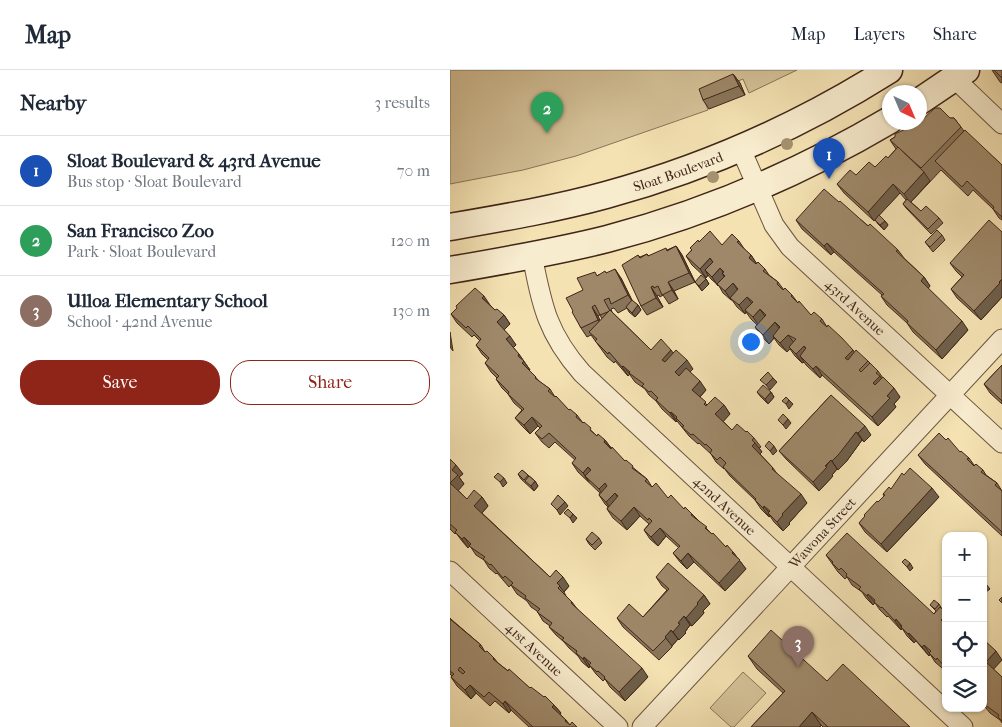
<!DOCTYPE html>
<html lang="en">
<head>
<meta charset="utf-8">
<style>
	:root { --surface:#fff; --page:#f2f2f3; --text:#1f2937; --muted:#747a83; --line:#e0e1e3; --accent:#8f2418 }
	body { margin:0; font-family:"IM FELL French Canon",serif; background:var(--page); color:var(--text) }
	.controls { position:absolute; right:15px; bottom:15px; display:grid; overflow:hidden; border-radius:10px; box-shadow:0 1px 4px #0004 }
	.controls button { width:45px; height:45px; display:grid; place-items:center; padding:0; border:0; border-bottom:1px solid var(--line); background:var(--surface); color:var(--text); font:25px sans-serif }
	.compass { position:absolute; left:432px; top:15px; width:45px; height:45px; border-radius:50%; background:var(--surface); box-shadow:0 1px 4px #0004; rotate:136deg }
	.you { position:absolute; left:300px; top:271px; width:18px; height:18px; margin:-12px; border:4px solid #fff; border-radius:50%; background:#1a73e8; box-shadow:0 0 0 8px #1a73e833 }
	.badge { display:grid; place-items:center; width:32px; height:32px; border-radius:50%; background:var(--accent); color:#fff; font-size:16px; font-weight:700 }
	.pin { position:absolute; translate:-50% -41px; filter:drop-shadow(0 1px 2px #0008) }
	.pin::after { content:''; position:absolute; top:26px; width:18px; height:15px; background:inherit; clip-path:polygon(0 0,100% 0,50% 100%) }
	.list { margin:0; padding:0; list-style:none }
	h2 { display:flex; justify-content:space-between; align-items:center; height:65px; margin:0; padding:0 20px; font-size:21px }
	h2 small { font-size:16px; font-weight:400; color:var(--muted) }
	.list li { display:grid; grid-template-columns:32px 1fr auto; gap:15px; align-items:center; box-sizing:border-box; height:70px; padding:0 20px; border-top:1px solid var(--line) }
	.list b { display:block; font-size:19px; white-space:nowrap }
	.list p { margin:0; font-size:16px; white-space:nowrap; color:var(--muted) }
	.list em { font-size:16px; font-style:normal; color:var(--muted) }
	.actions { display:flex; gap:10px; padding:15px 20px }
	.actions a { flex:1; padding:11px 0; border:1px solid var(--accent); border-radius:20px; text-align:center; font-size:18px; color:var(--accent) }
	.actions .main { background:var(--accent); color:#fff }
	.icon { flex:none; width:28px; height:28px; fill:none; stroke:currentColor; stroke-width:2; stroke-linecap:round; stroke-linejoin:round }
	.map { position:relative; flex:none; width:552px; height:657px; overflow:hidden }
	header { display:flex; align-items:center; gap:30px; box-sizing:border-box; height:70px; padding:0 25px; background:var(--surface); border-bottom:1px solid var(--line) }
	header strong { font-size:24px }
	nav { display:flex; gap:28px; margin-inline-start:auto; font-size:18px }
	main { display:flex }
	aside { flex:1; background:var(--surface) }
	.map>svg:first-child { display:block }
</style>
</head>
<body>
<header>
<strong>Map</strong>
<nav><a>Map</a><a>Layers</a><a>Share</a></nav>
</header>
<main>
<aside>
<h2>Nearby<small>3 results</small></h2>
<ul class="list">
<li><span class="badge" style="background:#1a4fb4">1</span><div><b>Sloat Boulevard &amp; 43rd Avenue</b><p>Bus stop · Sloat Boulevard</p></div><em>70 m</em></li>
<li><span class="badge" style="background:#2e9e5b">2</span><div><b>San Francisco Zoo</b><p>Park · Sloat Boulevard</p></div><em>120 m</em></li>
<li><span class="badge" style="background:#8d6e63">3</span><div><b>Ulloa Elementary School</b><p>School · 42nd Avenue</p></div><em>130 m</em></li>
</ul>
<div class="actions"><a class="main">Save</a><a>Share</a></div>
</aside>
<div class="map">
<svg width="552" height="657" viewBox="0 0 552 657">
	<rect width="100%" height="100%" fill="#f4e2b3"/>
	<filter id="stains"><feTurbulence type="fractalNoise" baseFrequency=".004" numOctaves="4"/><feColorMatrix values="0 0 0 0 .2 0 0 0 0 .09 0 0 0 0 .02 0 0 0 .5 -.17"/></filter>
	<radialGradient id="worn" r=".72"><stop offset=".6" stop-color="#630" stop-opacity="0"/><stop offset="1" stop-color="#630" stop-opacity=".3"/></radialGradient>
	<g fill="#d5c299" stroke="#8a7458">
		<polygon points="0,0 347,0 299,23 293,9 253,26 258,40 126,86 73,100 0,114"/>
		<polygon points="293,602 316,623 284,657 281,657 260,638"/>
	</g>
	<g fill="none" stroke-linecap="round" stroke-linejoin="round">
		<defs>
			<g id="street">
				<polyline points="504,8 552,54"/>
				<path id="s1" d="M290 77 324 155 340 177 552 373"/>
				<path id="s2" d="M82 185C92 236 97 263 132 303L513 657"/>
				<path id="s3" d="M0 501 168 657"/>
				<path id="s4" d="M192 657 552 269"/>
			</g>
			<g id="secondary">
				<polyline points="470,31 516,0"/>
				<path id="s5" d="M0 157C52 148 105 139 156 125 255 98 352 55 439 0"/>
				<path d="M0 200C53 191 105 182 157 169 256 143 352 102 440 50"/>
			</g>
		</defs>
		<use href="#street" stroke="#6d553f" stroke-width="21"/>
		<use href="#secondary" stroke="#402618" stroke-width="29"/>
		<use href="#street" stroke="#f8ecce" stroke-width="19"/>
		<use href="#secondary" stroke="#f8ecce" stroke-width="26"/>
	</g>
	<g fill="#a5906f">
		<circle cx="337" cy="74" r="6"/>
		<circle cx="263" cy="107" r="6"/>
	</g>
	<g fill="#88755a" stroke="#402618" fill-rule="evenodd">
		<polygon points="542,0 552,0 552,13 550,12"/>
		<polygon points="283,4 290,13 295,25 259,39 253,30"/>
		<polygon points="504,48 514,61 552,95 552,150 549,148 543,139 523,120 518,126 491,100 461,132 471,141 489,148 493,153 481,164 456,138 453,134 456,130 450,123 429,145 435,151 438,155 434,160 428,154 425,150 424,151 394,123 387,114 425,97 438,88 446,79 440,70 472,50"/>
		<polygon points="389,132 448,180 454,188 474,207 480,216 478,218 518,260 492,289 463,262 457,253 437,235 431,226 432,225 384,182 381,185 352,159 346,150"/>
		<polygon points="552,162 552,227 531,250 507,228 501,219 512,207 506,201 500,193"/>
		<polygon points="492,165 495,170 483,182 475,172"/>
		<polygon points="289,171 295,180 301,185 306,193 315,199 319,205 328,212 334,220 342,225 348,233 361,245 372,249 377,257 403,280 404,283 418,291 428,301 433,308 450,327 444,334 446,337 428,356 372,305 370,308 356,295 354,292 352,293 345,286 340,279 337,282 329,275 324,268 319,274 311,266 305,257 307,255 301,249 296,242 295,244 287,237 282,230 281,230 273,223 269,216 261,209 258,205 256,208 242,195 236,186 249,172 272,175"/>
		<polygon points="226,176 232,185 245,212 256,209 259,214 252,221 245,212 224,221 228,229 219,234 213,225 210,227 209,225 207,226 213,237 197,245 191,236 188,185 190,187 197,184 199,186 217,180"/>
		<path d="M157 203 171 208 182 231 188 235 191 240 185 247 179 242 177 238 168 243 164 238 161 239 162 242 201 280 224 283 243 299 240 302 256 320 250 327 257 335H274L280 344 273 351 282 360 296 362 304 368 311 377 309 378 312 382 310 384 323 398 328 405 357 433 339 453 340 454 333 461 324 452 320 446 319 447 311 439 305 430 280 406 274 398V399L266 392 261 384 249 373 248 374 239 366 227 351 226 352 212 339 206 331 199 325 195 319 185 312 180 305V304L178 306 165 291 164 293 157 287 141 265 137 267 131 258 123 241 133 220 148 205ZM150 245 152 249 150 251 148 246Z"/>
		<polygon points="40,235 45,240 54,245 60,254 54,260 66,275 63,277 75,293 80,300 79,300 90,312 100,319 105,327 119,340 127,345 133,353 147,366 155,370 161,378 175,391 197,409 202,417 234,439 242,444 262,464 276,477 283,482 296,499 275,521 244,492 237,499 230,492 223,483 229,478 216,466 208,476 200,469 194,460 199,454 190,446 177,460 163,448 157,439 158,437 155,434 149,425 150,423 128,402 122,393 125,390 105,372 99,378 92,372 85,363 90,358 88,356 80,364 72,356 65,348 72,340 64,333 58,324 52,318 46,309 47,308 41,302 35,293 38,290 32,284 26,275 30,271 24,265 22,267 7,253 1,244"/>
		<polygon points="552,295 552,334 540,323 534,314"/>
		<polygon points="307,322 321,322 324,327 318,334 310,326"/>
		<polygon points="381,325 421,365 414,372 412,370 396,392 388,400 387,399 382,405 383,406 369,421 336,389 329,381"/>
		<polygon points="468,385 519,388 524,395 533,400 536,405 547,413 552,421 552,466 475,394"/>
		<polygon points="0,389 13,404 9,407 14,414 8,420 17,429 32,427 38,436 32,443 100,507 119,516 114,522 116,526 122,532 128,540 198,607 175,631 160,617 155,609 153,611 146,604 140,596 139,598 132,592 128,586 119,578 114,572 106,565 99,557 100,556 93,551 87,541 81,537 77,531 67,524 61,515 59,517 47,503 46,504 39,498 34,490 26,485 20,476 18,478 12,471 6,463 5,464 0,459"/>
		<polygon points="72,400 85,411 88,416 84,421 71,409 68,404"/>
		<polygon points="441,419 489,427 437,482 415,462 409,453 434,426 433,424"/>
		<polygon points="149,468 152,473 145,480 139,474 136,469"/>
		<polygon points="376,485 484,544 486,541 480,535 489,534 492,539 496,543 496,599 494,597 492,598 485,592 480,584 479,586 466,571 464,573 457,566 452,558 451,560 438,546 437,547 430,540 425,533 423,535 416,528 412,522 402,515 397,507 395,509 388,502"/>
		<polygon points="206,507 254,525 260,534 253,541 254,543 242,556 240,555 235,562 236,563 229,570 228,569 222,576 222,577 209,590 173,557 167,548 193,547 217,520 212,516"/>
		<polygon points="0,548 2,550 31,575 35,582 44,588 48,593 80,618 104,635 111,643 110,644 116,650 120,655 127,657 79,657 61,640 59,643 45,631 40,636 26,623 21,629 7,616 1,607 2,606 0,604"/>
		<polygon points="533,569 552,590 543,599 552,607 552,653 550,650 540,643 536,638 533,635"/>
		<polygon points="298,586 377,611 460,657 373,657 371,655 370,657 301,657 333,623 307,599"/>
	</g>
	<g fill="#6f5f4a" stroke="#402618">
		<polygon points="283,4 290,13 295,25 289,16"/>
		<polygon points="474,102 480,111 460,133 454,124"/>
		<polygon points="443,114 450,123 424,151 418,142"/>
		<polygon points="435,151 438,155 434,160 430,155"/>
		<polygon points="377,173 384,182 381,185 374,176"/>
		<polygon points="226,176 232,185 245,212 239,203"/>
		<polygon points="301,185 307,194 305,197 299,188"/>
		<polygon points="260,188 266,197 255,200 258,205 256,208 250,199"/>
		<polygon points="270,198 277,207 272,203 275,208 267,214 268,216 262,207"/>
		<polygon points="165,199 171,208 184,234 178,225"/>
		<polygon points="474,207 480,216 477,220 471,211"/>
		<polygon points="256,209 259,214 252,221 249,216"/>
		<polygon points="552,209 552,227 531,250 524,241"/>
		<polygon points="218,212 224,221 228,229 222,220"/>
		<polygon points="283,213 289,222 280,228 281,230 275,221"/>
		<polygon points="201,217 207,226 213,237 206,228"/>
		<polygon points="34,226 40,235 32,228"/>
		<polygon points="297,227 303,235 295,240 296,242 295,244 289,235"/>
		<polygon points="188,235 191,240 185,247 182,243"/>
		<polygon points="142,237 148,246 154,259 148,250"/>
		<polygon points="310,239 316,248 309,256 303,247"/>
		<polygon points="54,245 60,254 53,261 47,252"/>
		<polygon points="512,251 518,260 492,289 486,280"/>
		<polygon points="325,252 331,261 323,266 324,268 319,274 313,265"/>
		<polygon points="0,262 3,281 0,277"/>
		<polygon points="338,265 345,274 337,282 330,273"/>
		<polygon points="60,266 66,275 63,278 56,269"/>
		<polygon points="354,276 360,285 350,286 354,292 352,293 346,284"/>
		<polygon points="221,280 227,288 218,299 212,290"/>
		<polygon points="403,280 409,289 402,296 395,288"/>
		<polygon points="69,284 80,300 78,302 68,286"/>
		<polygon points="237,290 243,299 231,311 225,302"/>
		<polygon points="173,296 180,304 178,306 172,297"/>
		<polygon points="366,296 372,305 370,308 363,299"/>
		<polygon points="430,306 436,315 429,322 423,313"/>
		<polygon points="323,308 327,312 320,320 316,315"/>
		<polygon points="250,311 256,320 248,329 242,320"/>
		<polygon points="444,318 450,327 444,334 446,337 428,356 422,347 437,326"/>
		<polygon points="321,322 324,327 318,334 315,329"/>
		<polygon points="339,330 343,334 339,339 336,334"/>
		<polygon points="274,335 280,344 272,353 265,344"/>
		<polygon points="221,342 227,351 226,352 220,343"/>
		<polygon points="82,347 88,356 80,364 74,355"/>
		<polygon points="338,349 341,353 336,359 333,355"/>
		<polygon points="415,356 421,365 414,372 408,363"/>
		<polygon points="406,362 412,370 396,392 388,400 382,391"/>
		<polygon points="155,370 162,379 154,372"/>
		<polygon points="305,373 312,382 309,385 302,376"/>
		<polygon points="324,376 327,381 323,385 320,381"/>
		<polygon points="381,390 387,399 382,405 383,406 369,421 363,412"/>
		<polygon points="6,395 13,404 9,407 14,414 7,422 0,413 2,400"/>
		<polygon points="138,397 145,406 135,406 139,412 133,403"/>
		<polygon points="54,408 57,413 53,417 50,412"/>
		<polygon points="85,411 88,416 84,421 81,416"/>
		<polygon points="155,413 161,422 155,428 149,419"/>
		<polygon points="482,418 489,427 437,482 431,474"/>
		<polygon points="165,423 171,432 162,441 156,432"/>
		<polygon points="351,424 357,433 339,453 340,454 333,461 327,452 332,444"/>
		<polygon points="32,427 38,436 30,445 24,436"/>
		<polygon points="115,432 118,436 110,445 107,440"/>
		<polygon points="314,436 321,445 318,443 320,446 319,447 313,438"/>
		<polygon points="184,437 190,446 177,460 171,451"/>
		<polygon points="123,444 127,448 123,453 120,448"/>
		<polygon points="210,458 216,466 208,476 201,467"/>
		<polygon points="14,467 20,476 18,478 12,469"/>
		<polygon points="283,482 296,499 275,521 269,513"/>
		<polygon points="238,483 244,492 237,499 231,491"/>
		<polygon points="460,493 463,498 460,501 457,497"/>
		<polygon points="113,507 119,516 114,522 107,513"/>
		<polygon points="536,514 540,519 536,522 533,518"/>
		<polygon points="418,524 425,533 423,535 417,526"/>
		<polygon points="254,525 260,534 253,541 254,543 242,556 236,548 247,533"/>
		<polygon points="496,545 496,557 491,550"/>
		<polygon points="234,546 240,555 235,562 236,563 229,570 223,562 228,553"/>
		<polygon points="446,549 452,558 451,560 445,551"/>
		<polygon points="221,560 228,569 222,576 215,567"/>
		<polygon points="459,563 466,571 464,573 458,564"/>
		<polygon points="474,575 480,584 479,586 472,577"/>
		<polygon points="546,581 552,590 542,601 536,592"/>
		<polygon points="134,587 140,596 139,598 133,589"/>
		<polygon points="192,598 198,607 175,631 169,622"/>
		<polygon points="20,615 26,623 21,629 15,620"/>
		<polygon points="55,631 61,640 59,643 53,634"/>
		<polygon points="104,635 111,643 109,646 102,637"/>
		<polygon points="362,642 371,655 370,657 349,657"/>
	</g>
	<g fill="#9e8869" stroke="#402618" fill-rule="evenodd">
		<polygon points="544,0 552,0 552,8"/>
		<polygon points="283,4 289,16 253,30 249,19"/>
		<polygon points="485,38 490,38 500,48 504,48 511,57 471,98 440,70 445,67 445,64 464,55 464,52 470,52 470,49 472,50"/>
		<polygon points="515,60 552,95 552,147 543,139 544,137 517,111 512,117 485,91"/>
		<polygon points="448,77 474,102 454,124 443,114 418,142 387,114 400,100 406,105 419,92 425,97 436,86 438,88"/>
		<polygon points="374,119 389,132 390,131 418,156 420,154 448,180 446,181 474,207 471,211 512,251 486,280 457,253 458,251 431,226 434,224 377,173 374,176 346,150"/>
		<polygon points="457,129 471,141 476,136 489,148 478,159 453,134"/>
		<polygon points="429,145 435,151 430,155 425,150"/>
		<polygon points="539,150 552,162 552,209 549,212 550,213 524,241 501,219 514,205 500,193"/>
		<polygon points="487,160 492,165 480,177 475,172"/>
		<polygon points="260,161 272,175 282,164 289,171 287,172 301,185 299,188 306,194 308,192 315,199 313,201 328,212 327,214 333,220 335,218 342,225 341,226 348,233 349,231 361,245 364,242 372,249 370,251 377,257 378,255 392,268 403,280 395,288 398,290 406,280 418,291 409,300 411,302 420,293 428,301 426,303 430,306 423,313 425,315 433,307 444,318 437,326 440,328 422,347 366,296 363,299 350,286 356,278 354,276 346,284 339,277 346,269 338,265 330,273 323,266 330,257 325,252 313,265 305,257 316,245 310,239 303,247 295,240 303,232 297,227 289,235 280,228 288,219 283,213 275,221 267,214 275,206 272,203 274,202 270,198 262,207 255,200 263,192 260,188 250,199 236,186 242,180 240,178 248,170 249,172"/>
		<polygon points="226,176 239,203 218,212 222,220 212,225 208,216 204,218 203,216 201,217 206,228 191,236 172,195 188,185 190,188 197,184 198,186 216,178 217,181"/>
		<polygon points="165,199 178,225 161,234 159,228 154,230 160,241 150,245 145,235 142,237 148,250 131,258 122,242 123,241 116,228 133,220 127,208 145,202 147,206 155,201 156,203"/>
		<polygon points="251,205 256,209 249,216 245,212"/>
		<polygon points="25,218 34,226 32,228 45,240 47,239 54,245 47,252 60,266 56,269 69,284 68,286 74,291 72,293 86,307 85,308 100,319 98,321 105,327 106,326 119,340 120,339 127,345 126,347 133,353 134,352 141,358 140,360 147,366 148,364 155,370 154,372 161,379 162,377 175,391 176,390 183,396 182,398 197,409 195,411 202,417 206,413 218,428 221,425 234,439 235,437 242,444 241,445 257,457 255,458 262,464 263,463 276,477 277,475 283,482 282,483 290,490 269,513 238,483 231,491 223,483 230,476 210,458 201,467 194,460 202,451 199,448 198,450 184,437 171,451 157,439 168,426 165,423 156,432 149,425 157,416 155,413 149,419 135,406 141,400 138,397 133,403 122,393 126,388 99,363 92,369 85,363 92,356 82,347 74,355 65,348 74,339 58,324 59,322 46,309 49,306 35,293 39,288 26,275 31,269 18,256 16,258 1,244 7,238 6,236"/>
		<polygon points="182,230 188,235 182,243 176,237"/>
		<polygon points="160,240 201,280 211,269 221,280 212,290 215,292 226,280 237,290 225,302 229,306 236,298 250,311 242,320 256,332 254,334 256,336 265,327 274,335 265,344 282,360 287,354 296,362 297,361 304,368 302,370 305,373 302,376 323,398 322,399 351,424 332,444 333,445 327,452 318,443 320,441 314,436 313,438 305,430 306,429 273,397 276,393 270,387 267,390 260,383 262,380 256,374 255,375 243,364 241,365 232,357 234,356 226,348 227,347 221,342 220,343 206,330 208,328 201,321 199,322 192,316 194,314 179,303 180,302 173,296 172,297 159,282 158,284 145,271 147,269 139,262"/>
		<polygon points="552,295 552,331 534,314"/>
		<polygon points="318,302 323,308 316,315 310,310"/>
		<polygon points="313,315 321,322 315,329 307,322"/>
		<polygon points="381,325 415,356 408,363 406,362 389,384 382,391 381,390 375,396 377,397 363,412 329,381"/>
		<polygon points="336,327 339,330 336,334 332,331"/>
		<polygon points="333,344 338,349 333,355 328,350"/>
		<polygon points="489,363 496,370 498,368 510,382 511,381 519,388 517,389 524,396 526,394 533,400 531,402 547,413 545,415 552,421 552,462 468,385"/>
		<polygon points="319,371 324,376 320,381 315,376"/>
		<polygon points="0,389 6,395 2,400 8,405 0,413 17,429 24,420 32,427 24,436 100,507 106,500 113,507 107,513 110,516 108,518 122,532 121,533 192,598 169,622 154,608 155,607 148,601 147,602 139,595 141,593 134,587 133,589 126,583 127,581 112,570 114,568 99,557 102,553 87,542 90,539 75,528 76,526 61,515 63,513 55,506 53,508 41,494 40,495 33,489 35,487 19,476 21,474 14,467 12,469 5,462 7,460 0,454"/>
		<polygon points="460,398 482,418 431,474 409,453 415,446 414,445 427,431 428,432 435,425 433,424 439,417 441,419 452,403 454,405"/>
		<polygon points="72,400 78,405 74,410 68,404"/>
		<polygon points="48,403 54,408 50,412 44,407"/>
		<polygon points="79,406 85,411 81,416 75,411"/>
		<polygon points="108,425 115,432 107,440 101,434"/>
		<polygon points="118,439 123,444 120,448 114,443"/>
		<polygon points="142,462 149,468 142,475 136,469"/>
		<polygon points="397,463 484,544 490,537 496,543 496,545 491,550 496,555 496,598 487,588 486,590 479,583 481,581 474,575 472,577 459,563 458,564 451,557 452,556 446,549 445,551 432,537 431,538 424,532 425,530 418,524 417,526 409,519 411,517 396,506 397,504 391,498 389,500 382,493 383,492 376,485"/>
		<polygon points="455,489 460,493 457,497 452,492"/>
		<polygon points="218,493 254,525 247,533 248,534 236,548 234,546 228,553 230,554 223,562 221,560 215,567 216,568 203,581 167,548 179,534 193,547 219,519 206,507"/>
		<polygon points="533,511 536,514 533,518"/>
		<polygon points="552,527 552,533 549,530"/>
		<polygon points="484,530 489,534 485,539 480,535"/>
		<path d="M0 549 31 575 29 576 35 582 37 581 44 588 43 589 58 601 59 599 80 618 81 617 94 627 95 626 104 635 102 637 116 650 115 651 120 655 122 652 127 657H83L55 631 53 634 39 622 34 627 20 615 15 620 1 607 4 604 0 601ZM10 597 15 602 13 604 8 600Z"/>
		<polygon points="321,560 377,611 393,594 460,657 378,657 362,642 349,657 301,657 335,621 298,586"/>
		<polygon points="533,569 546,581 536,592 552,607 552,651 548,647 549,645 534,634 535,632 533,631"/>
	</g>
	<g text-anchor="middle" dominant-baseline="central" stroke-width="5" stroke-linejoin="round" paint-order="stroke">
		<g font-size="14" fill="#402618" stroke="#f8ecce">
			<text stroke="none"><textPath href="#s5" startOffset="235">Sloat Boulevard</textPath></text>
			<text stroke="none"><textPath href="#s1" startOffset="201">43rd Avenue</textPath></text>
			<text stroke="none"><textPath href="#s2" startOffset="325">42nd Avenue</textPath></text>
			<text stroke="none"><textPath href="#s4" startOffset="265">Wawona Street</textPath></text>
			<text stroke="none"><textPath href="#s3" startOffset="115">41st Avenue</textPath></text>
		</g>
	</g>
	<rect width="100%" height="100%" filter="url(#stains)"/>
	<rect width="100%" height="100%" fill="url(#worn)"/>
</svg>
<div class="controls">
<button>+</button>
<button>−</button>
<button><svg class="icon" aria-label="locate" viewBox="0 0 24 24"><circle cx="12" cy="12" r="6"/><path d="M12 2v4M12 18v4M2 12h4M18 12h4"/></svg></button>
<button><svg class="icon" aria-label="layers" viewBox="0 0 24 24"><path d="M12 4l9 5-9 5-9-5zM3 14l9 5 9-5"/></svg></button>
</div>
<svg class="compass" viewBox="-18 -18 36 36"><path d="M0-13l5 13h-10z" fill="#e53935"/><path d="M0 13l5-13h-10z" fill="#747a83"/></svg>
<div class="you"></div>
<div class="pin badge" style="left:379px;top:109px;background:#1a4fb4">1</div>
<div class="pin badge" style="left:97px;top:63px;background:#2e9e5b">2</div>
<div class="pin badge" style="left:348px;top:597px;background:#8d6e63">3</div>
</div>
</main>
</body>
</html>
